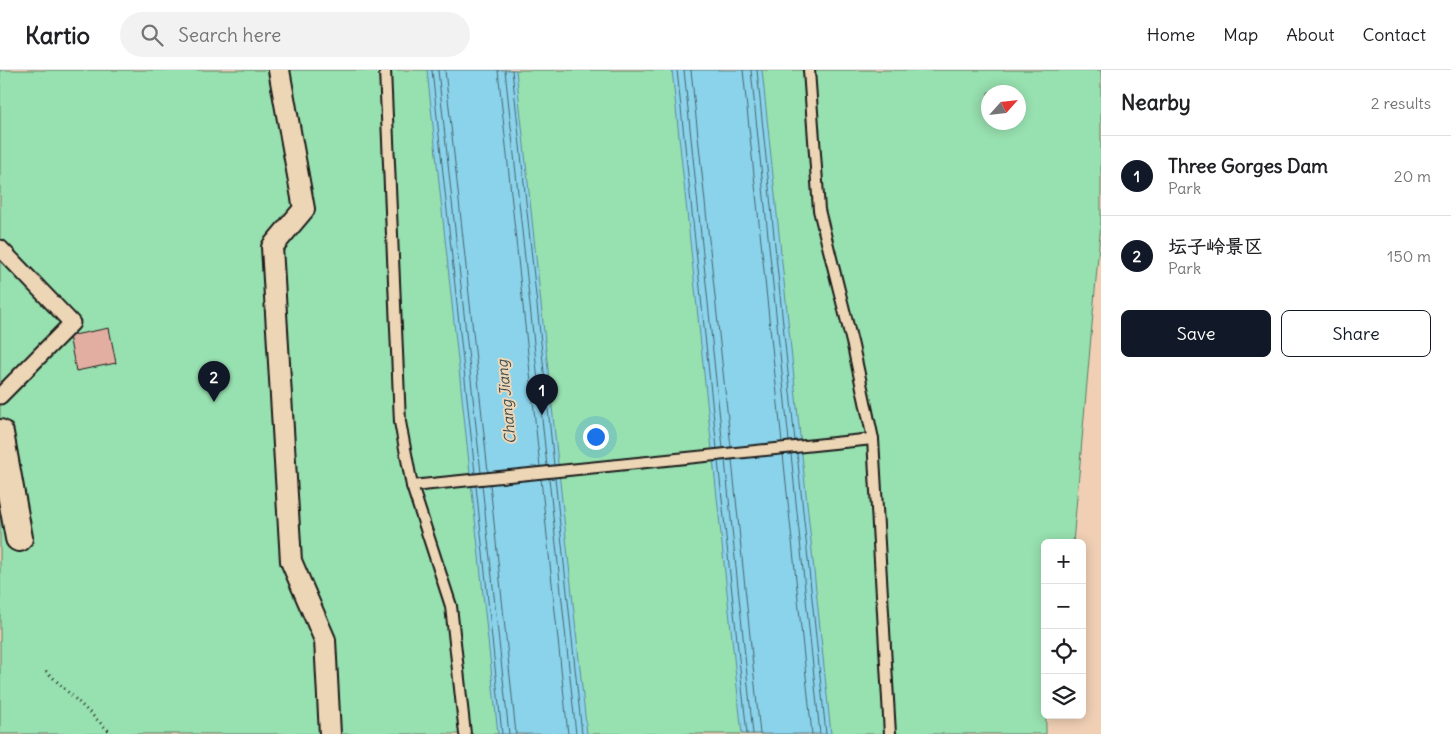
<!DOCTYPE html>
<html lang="en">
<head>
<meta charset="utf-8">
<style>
	:root { --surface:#fff; --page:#f2f2f2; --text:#202124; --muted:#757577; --line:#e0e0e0; --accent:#111827 }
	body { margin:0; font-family:Delius,"LXGW WenKai TC",sans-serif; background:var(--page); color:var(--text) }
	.controls { position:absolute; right:15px; bottom:15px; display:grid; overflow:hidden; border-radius:8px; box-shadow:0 2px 12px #0003 }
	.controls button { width:45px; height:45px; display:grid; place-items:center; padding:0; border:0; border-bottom:1px solid var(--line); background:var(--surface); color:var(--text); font:25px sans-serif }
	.compass { position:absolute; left:981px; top:15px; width:45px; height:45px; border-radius:50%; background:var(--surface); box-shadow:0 2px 12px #0003; rotate:63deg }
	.you { position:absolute; left:595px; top:366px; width:18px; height:18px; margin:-12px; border:4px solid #fff; border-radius:50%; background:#1a73e8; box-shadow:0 0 0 8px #1a73e833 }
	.badge { display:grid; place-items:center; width:32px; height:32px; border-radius:50%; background:var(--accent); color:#fff; font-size:16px; font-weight:700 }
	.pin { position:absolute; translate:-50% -41px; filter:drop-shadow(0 1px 2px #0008) }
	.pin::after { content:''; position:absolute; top:26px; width:18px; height:15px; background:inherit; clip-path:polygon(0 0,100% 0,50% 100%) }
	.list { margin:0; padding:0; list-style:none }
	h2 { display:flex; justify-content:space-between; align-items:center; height:65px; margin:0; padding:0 20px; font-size:21px }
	h2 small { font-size:16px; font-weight:400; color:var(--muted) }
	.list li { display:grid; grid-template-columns:32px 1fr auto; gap:15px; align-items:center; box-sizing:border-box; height:80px; padding:0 20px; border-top:1px solid var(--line) }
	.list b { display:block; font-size:19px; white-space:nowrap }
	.list p { margin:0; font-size:16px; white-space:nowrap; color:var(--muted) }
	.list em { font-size:16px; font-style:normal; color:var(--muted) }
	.actions { display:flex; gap:10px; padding:15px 20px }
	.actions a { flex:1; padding:11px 0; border:1px solid var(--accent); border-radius:8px; text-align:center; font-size:18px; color:var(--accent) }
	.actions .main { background:var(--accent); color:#fff }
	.icon { flex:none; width:28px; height:28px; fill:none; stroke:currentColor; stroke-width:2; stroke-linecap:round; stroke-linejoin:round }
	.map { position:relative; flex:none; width:1101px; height:664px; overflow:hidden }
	header { display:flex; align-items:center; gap:30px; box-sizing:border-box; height:70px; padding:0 25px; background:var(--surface); border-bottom:1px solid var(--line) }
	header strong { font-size:24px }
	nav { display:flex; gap:28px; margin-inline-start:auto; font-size:18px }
	.search { width:350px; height:45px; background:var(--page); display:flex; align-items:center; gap:12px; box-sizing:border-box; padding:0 18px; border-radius:28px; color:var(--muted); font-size:19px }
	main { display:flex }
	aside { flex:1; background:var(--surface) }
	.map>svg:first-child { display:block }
</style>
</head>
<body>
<header>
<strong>Kartio</strong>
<div class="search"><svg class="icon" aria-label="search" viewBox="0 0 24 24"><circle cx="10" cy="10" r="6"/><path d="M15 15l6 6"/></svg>Search here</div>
<nav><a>Home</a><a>Map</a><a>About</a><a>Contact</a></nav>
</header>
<main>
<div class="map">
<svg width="1101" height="664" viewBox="0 0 1101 664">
	<rect width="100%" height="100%" fill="#f0cfb4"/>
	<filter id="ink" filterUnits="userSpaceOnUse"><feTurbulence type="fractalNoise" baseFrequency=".02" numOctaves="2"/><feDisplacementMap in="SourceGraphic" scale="10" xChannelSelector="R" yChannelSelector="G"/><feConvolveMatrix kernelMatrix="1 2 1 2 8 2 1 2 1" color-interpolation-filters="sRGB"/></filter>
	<g filter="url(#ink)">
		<path fill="#97e0af" stroke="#5a7e66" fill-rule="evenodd" d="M0 0H1101V152L1073 473H1045L1046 664H0ZM988 22H1018V52H988Z"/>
		<g fill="#8ad3eb" stroke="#5e8a98">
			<polygon points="427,0 516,0 587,664 498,664"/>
			<polygon points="672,0 762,0 831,664 742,664"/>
		</g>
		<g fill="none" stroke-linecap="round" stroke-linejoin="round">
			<g stroke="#48656f" stroke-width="1">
				<polyline points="432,0 475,403"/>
				<polyline points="438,0 481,403"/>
				<polyline points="445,0 488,402"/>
				<polyline points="498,0 540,397"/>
				<polyline points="505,0 547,396"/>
				<polyline points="512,0 554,395"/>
				<polyline points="677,0 717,379"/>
				<polyline points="684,0 723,378"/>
				<polyline points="691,0 731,377"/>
				<polyline points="743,0 782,372"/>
				<polyline points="751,0 789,371"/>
				<polyline points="757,0 795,371"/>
				<polyline points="797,383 826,664"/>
				<polyline points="783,384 812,664"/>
				<polyline points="791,384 820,664"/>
				<polyline points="725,390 753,664"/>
				<polyline points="732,390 760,664"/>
				<polyline points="718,391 747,664"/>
				<polyline points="549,408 576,664"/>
				<polyline points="555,408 582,664"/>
				<polyline points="541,409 568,664"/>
				<polyline points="490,414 516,664"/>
				<polyline points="482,415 509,664"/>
				<polyline points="476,416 502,664"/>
			</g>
		</g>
		<polygon fill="#e2aea1" stroke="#1c1c1c" points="109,258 116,293 76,301 69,266"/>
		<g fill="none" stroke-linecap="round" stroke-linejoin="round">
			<defs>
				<g id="service">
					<polyline points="385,0 400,352 412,416 451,536 465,664"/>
					<polyline points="809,0 819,140 853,276 873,369 890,664"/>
					<polyline points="412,416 873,369"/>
				</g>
				<polyline id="pedestrian" points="0,178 72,253 0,326"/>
				<polyline id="minor" points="279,0 304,139 272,177 291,491 325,570 330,664"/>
				<polyline id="tertiary" points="0,363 19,468"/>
			</defs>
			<use href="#service" stroke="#1c1c1c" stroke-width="14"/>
			<use href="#pedestrian" stroke="#1c1c1c" stroke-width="19"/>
			<use href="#minor" stroke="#1c1c1c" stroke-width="24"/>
			<use href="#tertiary" stroke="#1c1c1c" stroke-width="30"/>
			<polyline stroke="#1c1c1c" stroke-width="3" stroke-dasharray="1 4" stroke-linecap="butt" points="46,601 112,664"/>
			<use href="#service" stroke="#ecd6b5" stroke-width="10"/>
			<use href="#pedestrian" stroke="#ecd6b5" stroke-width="15"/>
			<use href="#minor" stroke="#ecd6b5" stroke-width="20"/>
			<use href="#tertiary" stroke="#ecd6b5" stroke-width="26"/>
		</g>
	</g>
	<g text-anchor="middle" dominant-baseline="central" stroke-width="4" stroke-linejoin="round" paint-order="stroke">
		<g font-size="15" font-style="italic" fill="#384a50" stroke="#ecd6b5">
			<text transform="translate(506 332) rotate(-96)">Chang Jiang</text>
		</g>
	</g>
</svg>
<div class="controls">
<button>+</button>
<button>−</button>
<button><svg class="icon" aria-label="locate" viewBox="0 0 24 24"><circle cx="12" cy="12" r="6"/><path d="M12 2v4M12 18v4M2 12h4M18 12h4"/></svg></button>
<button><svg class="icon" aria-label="layers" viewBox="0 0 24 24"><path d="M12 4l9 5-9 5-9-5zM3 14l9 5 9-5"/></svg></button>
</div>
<svg class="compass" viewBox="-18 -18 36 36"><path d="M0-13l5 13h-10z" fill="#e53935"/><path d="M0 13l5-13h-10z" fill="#757577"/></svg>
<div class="you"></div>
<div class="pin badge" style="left:542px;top:345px">1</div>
<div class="pin badge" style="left:214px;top:332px">2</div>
</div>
<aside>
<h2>Nearby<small>2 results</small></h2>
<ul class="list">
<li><span class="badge">1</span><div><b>Three Gorges Dam</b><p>Park</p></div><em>20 m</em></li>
<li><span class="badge">2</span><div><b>坛子岭景区</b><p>Park</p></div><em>150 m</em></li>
</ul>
<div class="actions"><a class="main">Save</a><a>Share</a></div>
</aside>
</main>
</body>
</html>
